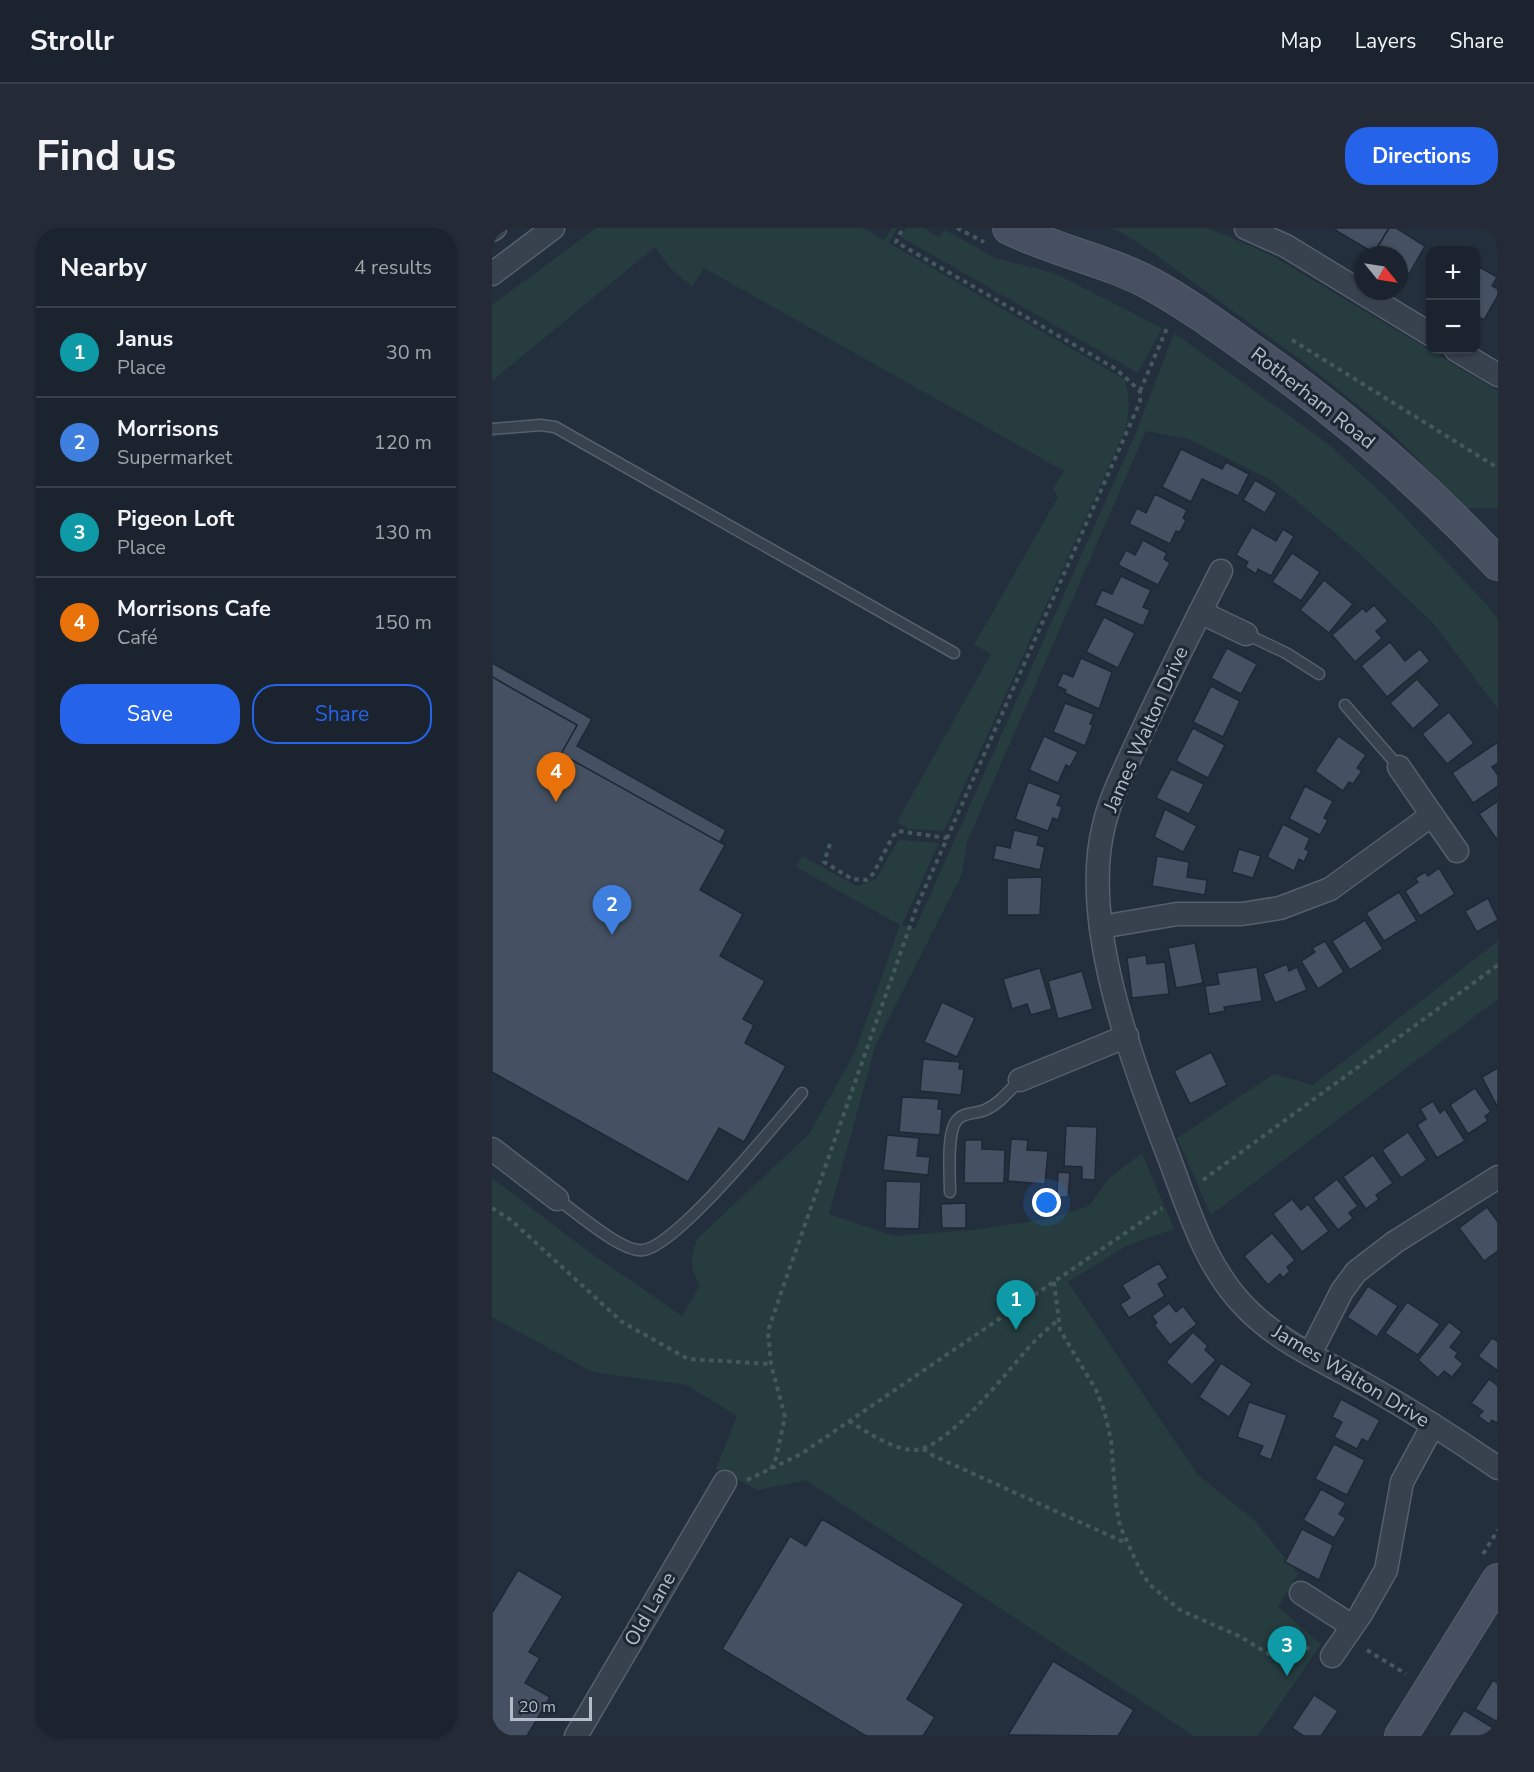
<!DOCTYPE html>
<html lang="en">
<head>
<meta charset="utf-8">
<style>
	:root { --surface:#1b232e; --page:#242b36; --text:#f1f3f6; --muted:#a0a4aa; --line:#39404a; --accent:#2563eb }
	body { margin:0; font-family:"Nunito Sans",sans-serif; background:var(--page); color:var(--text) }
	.controls { position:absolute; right:18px; top:18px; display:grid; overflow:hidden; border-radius:12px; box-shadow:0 2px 4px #0004 }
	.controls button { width:54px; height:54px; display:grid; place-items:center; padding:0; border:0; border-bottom:2px solid var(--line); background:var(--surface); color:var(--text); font:30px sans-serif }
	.compass { position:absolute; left:862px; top:18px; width:54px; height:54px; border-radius:50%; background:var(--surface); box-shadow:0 2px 4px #0004; rotate:120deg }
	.scale { position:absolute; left:18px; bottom:15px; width:82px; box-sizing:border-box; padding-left:6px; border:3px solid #b4bcc9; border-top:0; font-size:16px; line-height:21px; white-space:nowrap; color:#b4bcc9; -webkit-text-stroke:4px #1d2633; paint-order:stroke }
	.you { position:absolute; left:555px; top:975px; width:21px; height:21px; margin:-15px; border:4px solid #fff; border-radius:50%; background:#1a73e8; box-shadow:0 0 0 9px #1a73e833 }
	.badge { display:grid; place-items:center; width:39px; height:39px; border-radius:50%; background:var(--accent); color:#fff; font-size:20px; font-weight:700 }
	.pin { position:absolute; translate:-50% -50px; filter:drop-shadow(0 2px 3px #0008) }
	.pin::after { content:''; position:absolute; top:32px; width:21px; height:18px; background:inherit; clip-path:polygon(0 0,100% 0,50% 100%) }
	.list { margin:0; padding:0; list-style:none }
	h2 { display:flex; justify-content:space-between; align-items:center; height:78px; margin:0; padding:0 24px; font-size:26px }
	h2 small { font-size:20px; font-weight:400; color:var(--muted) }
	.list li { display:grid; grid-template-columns:39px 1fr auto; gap:18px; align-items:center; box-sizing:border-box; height:90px; padding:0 24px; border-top:2px solid var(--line) }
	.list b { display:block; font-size:22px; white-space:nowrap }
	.list p { margin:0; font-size:20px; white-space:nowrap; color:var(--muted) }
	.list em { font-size:20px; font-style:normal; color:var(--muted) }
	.actions { display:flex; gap:12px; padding:18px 24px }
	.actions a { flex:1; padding:14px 0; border:2px solid var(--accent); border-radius:24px; text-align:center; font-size:21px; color:var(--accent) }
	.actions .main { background:var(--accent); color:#fff }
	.map { position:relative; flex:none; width:1006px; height:1508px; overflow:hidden; border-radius:24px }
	header { display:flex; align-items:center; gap:36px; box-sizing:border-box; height:84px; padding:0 30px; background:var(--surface); border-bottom:2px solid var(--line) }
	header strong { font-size:28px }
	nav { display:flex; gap:33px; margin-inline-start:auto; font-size:21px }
	.intro { display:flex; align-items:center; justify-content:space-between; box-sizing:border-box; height:144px; padding:0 36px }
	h1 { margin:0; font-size:42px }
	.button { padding:15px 27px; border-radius:24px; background:var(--accent); color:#fff; font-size:21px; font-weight:700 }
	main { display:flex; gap:36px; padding:0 36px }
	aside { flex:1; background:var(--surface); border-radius:24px; box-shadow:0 2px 4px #0004 }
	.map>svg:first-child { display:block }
</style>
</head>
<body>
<header>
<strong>Strollr</strong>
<nav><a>Map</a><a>Layers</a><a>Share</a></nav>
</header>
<div class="intro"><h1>Find us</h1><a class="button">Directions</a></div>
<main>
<aside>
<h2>Nearby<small>4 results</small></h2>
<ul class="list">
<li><span class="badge" style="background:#0f9aa8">1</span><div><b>Janus</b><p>Place</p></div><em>30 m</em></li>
<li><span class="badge" style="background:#3f7fe0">2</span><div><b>Morrisons</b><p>Supermarket</p></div><em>120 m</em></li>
<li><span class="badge" style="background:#0f9aa8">3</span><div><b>Pigeon Loft</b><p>Place</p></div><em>130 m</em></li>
<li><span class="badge" style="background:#e8710a">4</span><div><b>Morrisons Cafe</b><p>Café</p></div><em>150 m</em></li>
</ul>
<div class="actions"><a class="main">Save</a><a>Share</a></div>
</aside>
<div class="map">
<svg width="1006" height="1508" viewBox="0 0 1006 1508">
	<rect width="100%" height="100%" fill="#242f3e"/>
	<g fill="#263c3f">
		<path d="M104 0H371L392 12 400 0H405L397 15 632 151C639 167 637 184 634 200L452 603 416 601 405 594 499 426 482 417 566 269 561 261 572 243 212 40 200 59 178 40 163 19 0 153V77Z"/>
		<polygon points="414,0 432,0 447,9 453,2 503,30 562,45 670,100 646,145 409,9"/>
		<polygon points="621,0 716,0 779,27 1006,163 1006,280 973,280 899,204 817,138 650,17"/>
		<path d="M682 105 835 215 893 268 993 375 1006 391V481L942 396 866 324 779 252 696 211 654 203 475 614 470 646 384 816 337 986 402 1008 480 1002 556 991 597 978 616 951 650 925 682 1001 636 1017 576 1054 705 1246 762 1292 806 1346 786 1379 829 1416 766 1508H702L314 1252 266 1262 224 1241 245 1188 195 1157 100 1144 0 1089V950L93 1021 190 1088 208 1057C197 1039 198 1030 206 1010L317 906 363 824 408 697 304 639 310 628 365 658 384 651 405 614 409 612 447 615 410 697 423 701 645 202Z"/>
		<polygon points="1006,713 1006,771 719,987 685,910 782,846 821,857"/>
	</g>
	<g fill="#455162" stroke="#1f2835" stroke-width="1.5">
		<polygon points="845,0 897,0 882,25 843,2"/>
		<polygon points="897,0 904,0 933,18 917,46 907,40 907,27 882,25"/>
		<polygon points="984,37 1005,49 1000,58 1006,61 1006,67 992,92 984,87"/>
		<polygon points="689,221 730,241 734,234 757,246 746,268 710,251 699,274 670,259"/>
		<polygon points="763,252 785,265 773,285 751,272"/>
		<polygon points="663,266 695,282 691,290 694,292 688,304 684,303 678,316 637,296 645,280 654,285"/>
		<polygon points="760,299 784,313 791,301 802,308 779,348 766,341 764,346 753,339 756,334 744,327"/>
		<polygon points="651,312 675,325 672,331 678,335 666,357 626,337 634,322 643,327"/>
		<polygon points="800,325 828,344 809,373 780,354"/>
		<polygon points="629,348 659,362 651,379 658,382 651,398 603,377 610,362 620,366"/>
		<polygon points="832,352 861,376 837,405 808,382"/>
		<polygon points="882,377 896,393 884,403 890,410 863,434 840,407 871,380 874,384"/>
		<polygon points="612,389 643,405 626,440 594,424"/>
		<polygon points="898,414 913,433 928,421 938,433 895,469 869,438"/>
		<polygon points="735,420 765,436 749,466 719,450"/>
		<polygon points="589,430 620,444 607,481 573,465 574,462 565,458 571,445 581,449"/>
		<polygon points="0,435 100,491 85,518 234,602 227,615 69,526 85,497 0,449"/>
		<polygon points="0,449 85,497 69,526 233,617 208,662 251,686 228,728 273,753 251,791 262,797 253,815 294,838 252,914 227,900 196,954 0,844"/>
		<polygon points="925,451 948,477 921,501 898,475"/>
		<polygon points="719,458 748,473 731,509 701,494"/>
		<polygon points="573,475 602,486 598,496 601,497 593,518 561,504"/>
		<polygon points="957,484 982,515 955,536 930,506"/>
		<polygon points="701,500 733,517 716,550 684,533"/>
		<polygon points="552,508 586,524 578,539 574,537 566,555 537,542"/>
		<polygon points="846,508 874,527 865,540 870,543 861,556 857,554 851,563 823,543"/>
		<polygon points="1006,514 1006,535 1000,539 1006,547 1006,558 981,575 960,545"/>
		<polygon points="679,541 712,556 697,586 664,570"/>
		<polygon points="536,554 569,567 565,577 570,579 566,592 561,590 556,603 523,591"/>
		<polygon points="813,558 841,573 832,590 836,592 828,607 797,591"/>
		<polygon points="1006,573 1006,613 987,586"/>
		<polygon points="673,581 705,598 691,624 662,609"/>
		<polygon points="791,596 818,610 813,621 817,623 812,634 807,631 802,643 775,629"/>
		<polygon points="522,602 547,608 545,617 553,619 548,642 501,631 504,617 518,620"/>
		<polygon points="747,621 769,628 761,650 740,644"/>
		<polygon points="665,628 697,634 695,649 715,652 713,667 660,658"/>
		<polygon points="947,640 963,666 928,688 913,663 926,654 923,650 933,644 936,648"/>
		<polygon points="550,649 548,687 515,687 515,650"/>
		<polygon points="907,664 925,693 892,713 874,685"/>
		<polygon points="996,670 1006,692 985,704 973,683"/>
		<polygon points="873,692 891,721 858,742 840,713"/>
		<polygon points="833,713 852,744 826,761 809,733 823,724 820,720"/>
		<polygon points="703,715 711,755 684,760 676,720"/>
		<polygon points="654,727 655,736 673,734 677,766 640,770 635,730"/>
		<polygon points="795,736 797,743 805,739 815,762 783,775 771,746"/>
		<polygon points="765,739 770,773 732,779 733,783 717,786 713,758 727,756 725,745"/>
		<polygon points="548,740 560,781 539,787 535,776 520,781 511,751"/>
		<polygon points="590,743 601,781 566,791 556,753"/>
		<polygon points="450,774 483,790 465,829 432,814"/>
		<polygon points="719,824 735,857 698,876 682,843"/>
		<polygon points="431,831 468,834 467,841 472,841 469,867 428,863"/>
		<polygon points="1006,840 1006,880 990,849"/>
		<polygon points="983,860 999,884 993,888 996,893 976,906 958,877"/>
		<polygon points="410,869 447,871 446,881 450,881 448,907 407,904"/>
		<polygon points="941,873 948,885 953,881 973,913 945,930 925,897 934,891 928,881"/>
		<polygon points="574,898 605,899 603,952 590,951 590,939 572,938"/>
		<polygon points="916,904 935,932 909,950 890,922"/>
		<polygon points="395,907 427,910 425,928 438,929 436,947 391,942"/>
		<polygon points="519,911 536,912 535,922 556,923 553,956 516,953"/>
		<polygon points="473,912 490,912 490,921 513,922 512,955 472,955"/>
		<polygon points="881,927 901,955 884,967 887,971 874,981 851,949"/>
		<polygon points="566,944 578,945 576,969 565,969"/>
		<polygon points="845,951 866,978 857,985 861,990 846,1002 821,970"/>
		<polygon points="394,953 429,954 427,1001 393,1000"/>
		<polygon points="800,971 809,982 816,976 837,1003 810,1024 781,986"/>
		<polygon points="474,975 474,1000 450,1000 449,976"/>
		<polygon points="995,979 1006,994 1006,1023 992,1033 967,1000"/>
		<polygon points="780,1005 803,1032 795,1039 798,1043 791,1050 788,1046 776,1057 752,1028"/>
		<polygon points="667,1035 676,1050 666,1056 673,1068 637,1090 628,1076 638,1070 630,1057"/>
		<polygon points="876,1058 906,1078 885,1109 855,1089"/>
		<polygon points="915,1074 948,1096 926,1127 893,1105"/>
		<polygon points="677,1075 684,1084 691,1078 705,1096 678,1117 662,1097 665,1095 660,1088"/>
		<polygon points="957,1094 970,1104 958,1119 966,1125 963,1129 971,1136 960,1149 952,1143 946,1150 926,1132"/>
		<polygon points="701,1104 716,1118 713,1122 724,1132 700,1157 674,1134"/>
		<polygon points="1000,1110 1006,1114 1006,1143 986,1128"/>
		<polygon points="729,1135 760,1156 737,1189 707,1169"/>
		<polygon points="997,1151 1006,1158 1006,1196 1000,1192 997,1196 986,1188 991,1183 979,1175"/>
		<polygon points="849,1171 888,1192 876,1214 870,1211 865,1221 842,1209 850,1194 840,1189"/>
		<polygon points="757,1174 795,1187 779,1232 767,1227 771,1218 745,1209"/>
		<polygon points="842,1216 873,1232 855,1267 823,1251"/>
		<polygon points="829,1261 854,1275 847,1286 854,1290 842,1310 811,1292"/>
		<polygon points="330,1291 472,1376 415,1471 443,1489 431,1508 374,1508 230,1421 298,1308 314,1318"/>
		<polygon points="810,1301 841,1317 827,1352 793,1334"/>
		<polygon points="26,1342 71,1368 37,1424 48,1430 33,1455 58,1469 35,1508 0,1508 0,1385"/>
		<polygon points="561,1433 642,1482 626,1508 516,1507"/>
		<polygon points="1001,1452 1006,1455 1006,1494 983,1481"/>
		<polygon points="822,1467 846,1483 829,1508 812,1508 800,1500"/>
		<polygon points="972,1482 1006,1503 1006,1508 956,1508"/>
	</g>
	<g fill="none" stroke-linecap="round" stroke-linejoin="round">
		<defs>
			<g id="service">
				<polyline points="0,201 48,197 63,199 462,425"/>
				<polyline points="754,406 794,425 827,446"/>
				<polyline points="853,477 907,539"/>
				<path d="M458 964C458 947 454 902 466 891 473 884 484 886 493 882 507 876 517 863 528 852"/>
				<path d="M65 971C83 983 130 1025 151 1022 185 1018 284 895 310 865"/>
			</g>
			<g id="minor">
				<polyline points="754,0 794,18 938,106"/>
				<polyline points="0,2 3,0"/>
				<polyline points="0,46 61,0"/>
				<polyline points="964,122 1006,147"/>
				<path d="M729 343C701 398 673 454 647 510 634 539 619 567 612 597 587 695 641 835 676 927 697 982 713 1040 756 1082 790 1116 834 1134 876 1158 920 1183 964 1211 1006 1240"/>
				<polyline points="708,384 754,406"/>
				<polyline points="940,587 965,623"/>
				<polyline points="609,699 685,686 750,686 788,680 838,661 940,587 907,539"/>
				<polyline points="528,852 635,808"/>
				<polyline points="0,921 65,971"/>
				<polyline points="818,1126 850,1063 864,1044 903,1014 1006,949"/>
				<polyline points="809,1365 860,1398"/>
				<polyline points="840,1428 869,1386 894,1342 910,1254 941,1197"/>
				<polyline points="84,1508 233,1254"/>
			</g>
			<g id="secondary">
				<path d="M517 0C563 23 615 32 661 57 695 76 727 99 759 122 849 185 931 256 1006 336"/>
				<polyline points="909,1508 1006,1352"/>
			</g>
		</defs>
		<use href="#service" stroke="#565f6c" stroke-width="13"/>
		<use href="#minor" stroke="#565f6c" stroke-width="25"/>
		<use href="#secondary" stroke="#565f6c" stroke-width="34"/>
		<g stroke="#44595c" stroke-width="4" stroke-dasharray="4.5 4.5" stroke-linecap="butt">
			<polyline points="465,0 492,14"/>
			<polyline points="800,112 1006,240"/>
			<polyline points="648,163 675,100"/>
			<polyline points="338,616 332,634 360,651 374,652 381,646 401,608 406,603 455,610"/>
			<polyline points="711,952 1006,737"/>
			<polyline points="0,980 19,992 130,1094 196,1131 279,1136"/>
			<polyline points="562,1054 568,1102 604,1162 612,1182 619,1212 624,1276 628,1298 648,1342 658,1357 688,1382 747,1408 790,1434 815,1420 818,1421"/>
			<path d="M357 1193C375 1204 398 1220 420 1222 454 1224 516 1142 539 1117 547 1108 557 1100 566 1092"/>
			<polyline points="431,1221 442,1228 634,1315"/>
			<polyline points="279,1241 284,1230 293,1189 279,1136 276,1103 291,1059 425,678 648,174 648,163 624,141 404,14 411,0"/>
			<polyline points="255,1252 309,1226 670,980"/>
			<polyline points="991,1326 1006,1302"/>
			<polyline points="875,1422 914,1446"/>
		</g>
		<use href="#service" stroke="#38414e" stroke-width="10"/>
		<use href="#minor" stroke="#38414e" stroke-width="22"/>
		<use href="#secondary" stroke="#465061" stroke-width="32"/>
	</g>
	<g text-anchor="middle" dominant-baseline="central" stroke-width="6" stroke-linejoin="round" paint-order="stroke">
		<g font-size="20" fill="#b4bcc9" stroke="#1d2633">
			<text transform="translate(821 170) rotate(38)">Rotherham Road</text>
			<text transform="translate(654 501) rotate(-66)">James Walton Drive</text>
			<text transform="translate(859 1148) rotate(31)">James Walton Drive</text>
			<text transform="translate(158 1381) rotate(-60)">Old Lane</text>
		</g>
	</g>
</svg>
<div class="controls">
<button>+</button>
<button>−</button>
</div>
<svg class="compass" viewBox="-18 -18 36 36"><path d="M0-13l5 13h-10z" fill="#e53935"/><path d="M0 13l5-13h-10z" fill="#a0a4aa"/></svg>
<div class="scale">20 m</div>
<div class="you"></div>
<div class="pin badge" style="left:524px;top:1102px;background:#0f9aa8">1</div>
<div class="pin badge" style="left:120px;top:707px;background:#3f7fe0">2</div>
<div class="pin badge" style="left:795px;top:1448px;background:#0f9aa8">3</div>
<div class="pin badge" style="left:64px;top:574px;background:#e8710a">4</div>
</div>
</main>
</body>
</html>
